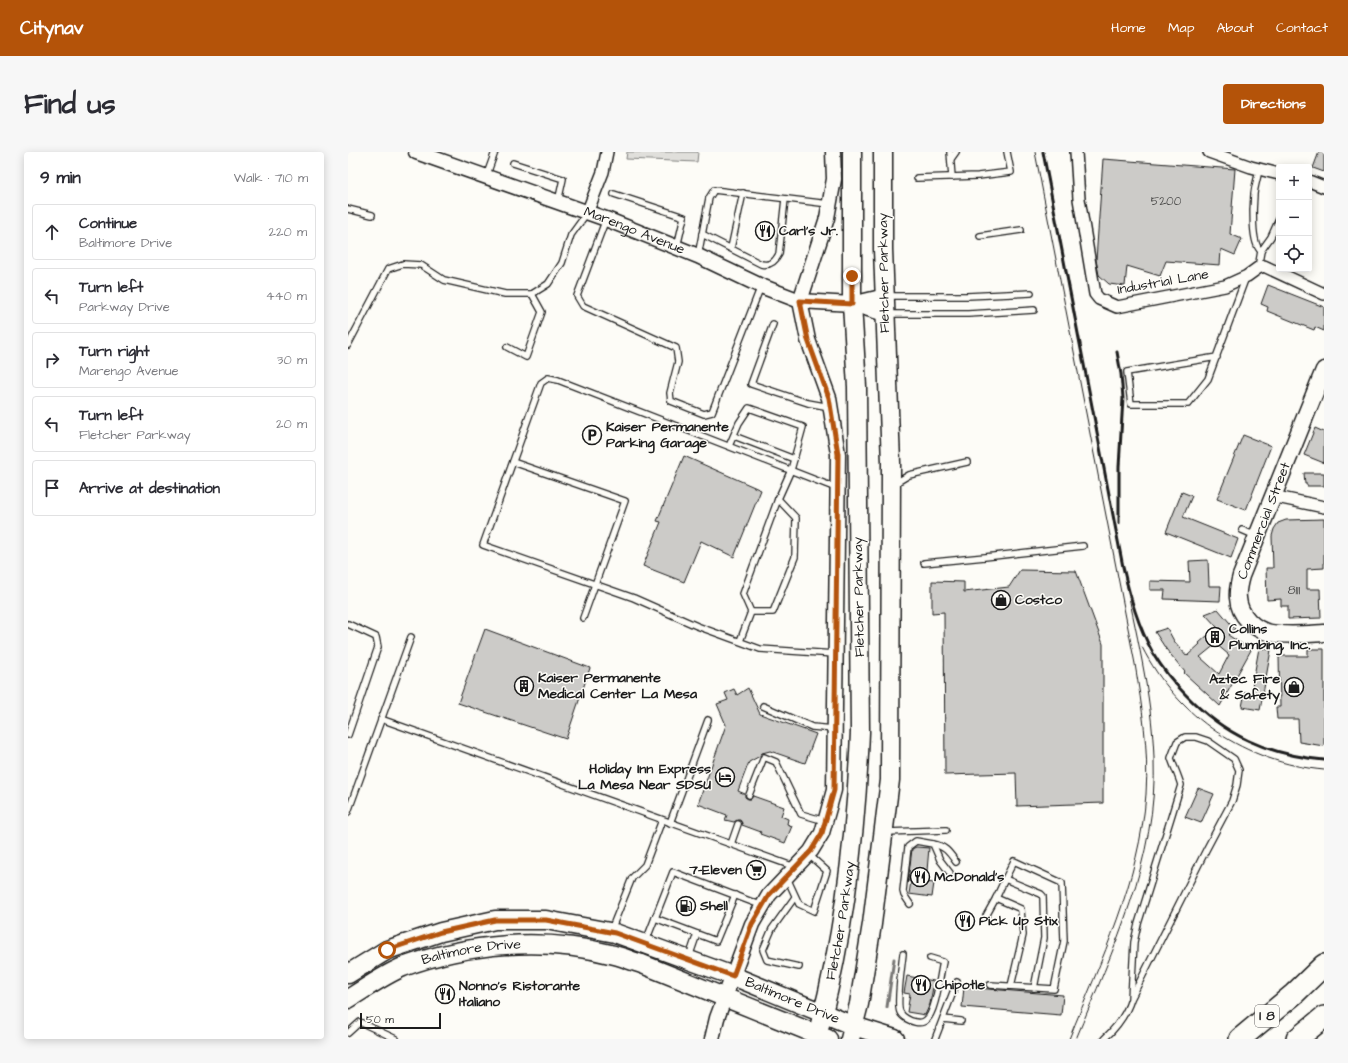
<!DOCTYPE html>
<html lang="en">
<head>
<meta charset="utf-8">
<style>
	:root { --surface:#fff; --page:#f7f7f7; --text:#2b2b33; --muted:#7c7c81; --line:#e1e1e2; --accent:#b45309 }
	body { margin:0; font-family:"Architects Daughter",sans-serif; background:var(--page); color:var(--text) }
	.controls { position:absolute; right:12px; top:12px; display:grid; overflow:hidden; border-radius:4px; box-shadow:0 2px 10px #0003 }
	.controls button { width:36px; height:36px; display:grid; place-items:center; padding:0; border:0; border-bottom:1px solid var(--line); background:var(--surface); color:var(--text); font:20px sans-serif }
	.scale { position:absolute; left:12px; bottom:10px; width:81px; box-sizing:border-box; padding-left:4px; border:2px solid #1c1c1c; border-top:0; font-size:11px; line-height:14px; white-space:nowrap; color:#1c1c1c; -webkit-text-stroke:3px #fdfcf7; paint-order:stroke }
	.stop { position:absolute; width:12px; height:12px; margin:-9px; border:3px solid #b45309; border-radius:50%; background:#fff }
	.stop.end { background:#b45309; border-color:#fff; box-shadow:0 1px 4px #0008 }
	.list { margin:0; padding:0; list-style:none }
	h2 { display:flex; justify-content:space-between; align-items:center; height:52px; margin:0; padding:0 16px; font-size:17px }
	h2 small { font-size:13px; font-weight:400; color:var(--muted) }
	.list li { display:grid; grid-template-columns:26px 1fr auto; gap:12px; align-items:center; box-sizing:border-box; height:56px; margin:0 8px 8px; padding:0 8px; border:1px solid var(--line); border-radius:4px }
	.list b { display:block; font-size:15px; white-space:nowrap }
	.list p { margin:0; font-size:13px; white-space:nowrap; color:var(--muted) }
	.list em { font-size:13px; font-style:normal; color:var(--muted) }
	.icon { flex:none; width:22px; height:22px; fill:none; stroke:currentColor; stroke-width:2; stroke-linecap:round; stroke-linejoin:round }
	.map { position:relative; flex:none; width:976px; height:887px; overflow:hidden; border-radius:4px }
	header { display:flex; align-items:center; gap:24px; box-sizing:border-box; height:56px; padding:0 20px; background:var(--accent); color:#fff }
	header strong { font-size:19px }
	nav { display:flex; gap:22px; margin-inline-start:auto; font-size:14px }
	.intro { display:flex; align-items:center; justify-content:space-between; box-sizing:border-box; height:96px; padding:0 24px }
	h1 { margin:0; font-size:28px }
	.button { padding:10px 18px; border-radius:4px; background:var(--accent); color:#fff; font-size:14px; font-weight:700 }
	main { display:flex; gap:24px; padding:0 24px }
	aside { flex:1; background:var(--surface); border-radius:4px; box-shadow:0 2px 10px #0003 }
	.map>svg:first-child { display:block }
</style>
</head>
<body>
<header>
<strong>Citynav</strong>
<nav><a>Home</a><a>Map</a><a>About</a><a>Contact</a></nav>
</header>
<div class="intro"><h1>Find us</h1><a class="button">Directions</a></div>
<main>
<aside>
<h2>9 min<small>Walk · 710 m</small></h2>
<ul class="list">
<li><svg class="icon" aria-label="ahead" viewBox="0 0 24 24"><path d="M12 20V5M6 11l6-6 6 6"/></svg><div><b>Continue</b><p>Baltimore Drive</p></div><em>220 m</em></li>
<li><svg class="icon" aria-label="left" viewBox="0 0 24 24"><path d="M17 20v-9H6M10 6l-5 5 5 5"/></svg><div><b>Turn left</b><p>Parkway Drive</p></div><em>440 m</em></li>
<li><svg class="icon" aria-label="right" viewBox="0 0 24 24"><path d="M7 20v-9h11M14 6l5 5-5 5"/></svg><div><b>Turn right</b><p>Marengo Avenue</p></div><em>30 m</em></li>
<li><svg class="icon" aria-label="left" viewBox="0 0 24 24"><path d="M17 20v-9H6M10 6l-5 5 5 5"/></svg><div><b>Turn left</b><p>Fletcher Parkway</p></div><em>20 m</em></li>
<li><svg class="icon" aria-label="arrive" viewBox="0 0 24 24"><path d="M6 21V4h12l-3 4 3 4H6"/></svg><div><b>Arrive at destination</b></div></li>
</ul>
</aside>
<div class="map">
<svg width="976" height="887" viewBox="0 0 976 887">
	<rect width="100%" height="100%" fill="#fdfcf7"/>
	<filter id="ink" filterUnits="userSpaceOnUse"><feTurbulence type="fractalNoise" baseFrequency=".025" numOctaves="2"/><feDisplacementMap in="SourceGraphic" scale="8" xChannelSelector="R" yChannelSelector="G"/><feConvolveMatrix kernelMatrix="1 2 1 2 8 2 1 2 1" color-interpolation-filters="sRGB"/></filter>
	<g filter="url(#ink)">
		<polygon fill="#e0dfdb" stroke="#7e7e7c" points="279,0 350,0 349,10 278,7"/>
		<g fill="none" stroke-linecap="round" stroke-linejoin="round">
			<polyline stroke="#797876" stroke-width="3" points="539,855 546,807"/>
		</g>
		<g fill="#cccbc8" stroke="#1c1c1c" fill-rule="evenodd">
			<polygon points="971,0 976,0 976,20 965,16"/>
			<polygon points="755,7 887,17 882,82 894,87 887,103 873,97 872,113 818,109 812,124 779,114 777,134 761,132 751,123 748,108"/>
			<polygon points="920,133 976,155 976,179 967,175 966,178 919,159 920,155 913,152"/>
			<polygon points="967,276 976,280 976,311 956,303"/>
			<polygon points="895,283 923,294 898,358 869,347"/>
			<polygon points="336,304 413,338 386,405 353,389 336,430 295,414 313,370 309,369"/>
			<polygon points="956,321 976,321 976,334 959,334 959,332 957,332"/>
			<polygon points="834,340 844,344 835,365 890,387 883,406 818,380"/>
			<polygon points="976,367 976,416 959,417 959,437 972,437 973,466 940,467 940,454 933,454 933,447 919,448 918,416 925,416 924,384 926,377 930,371 938,368"/>
			<polygon points="860,408 861,434 873,434 872,449 816,447 817,438 802,438 802,429 842,430 841,409"/>
			<polygon points="672,418 728,419 755,492 755,651 669,654 668,621 597,623 596,460 584,461 584,429 616,430 616,440 661,435"/>
			<path d="M870 457 887 477 880 483 903 498 872 554 836 521 837 520 818 497 807 480 819 476 826 489 839 504 852 492 851 491 869 475 857 462ZM868 492 881 503 871 522 852 505Z"/>
			<polygon points="137,477 242,516 218,587 110,551"/>
			<polygon points="911,496 923,498 912,558 894,555 897,540 903,541"/>
			<polygon points="960,497 976,497 976,594 951,590 950,567 929,567 928,555 932,555 931,504 960,504"/>
			<polygon points="400,536 412,562 468,582 457,611 422,599 414,601 412,604 401,610 390,639 397,642 397,645 400,647 403,647 405,644 436,655 433,664 440,667 439,672 444,674 437,691 412,682 413,680 394,673 394,671 392,668 389,668 386,670 377,668 379,663 350,652 378,573 369,552 380,548 377,541 386,537 389,543"/>
			<polygon points="850,636 866,642 853,671 837,665"/>
			<polygon points="568,695 581,696 578,730 586,731 584,745 561,742 563,729 560,729 564,697"/>
			<polygon points="559,824 586,829 582,852 577,863 559,860 562,842 556,841"/>
			<polygon points="616,835 715,843 713,863 614,855"/>
		</g>
		<g fill="none" stroke-linecap="round" stroke-linejoin="round">
			<defs>
				<g id="service">
					<polyline points="602,0 604,25"/>
					<polyline points="603,7 608,0"/>
					<polyline points="165,11 215,27 210,50"/>
					<path d="M911 17C910 25 907 33 906 42 905 54 903 92 913 99"/>
					<polyline points="138,25 147,0"/>
					<polyline points="569,26 630,24 663,20 659,0"/>
					<polyline points="266,42 336,65 329,95"/>
					<polyline points="0,57 24,63"/>
					<polyline points="258,67 229,144 235,154 328,196 330,210 322,241 323,249 356,262 364,260 413,134"/>
					<path d="M354 82 413 112C422 114 427 110 431 102L437 47"/>
					<polyline points="632,84 673,78"/>
					<polyline points="383,96 395,41"/>
					<polyline points="350,104 361,46 366,38 481,52"/>
					<polyline points="910,116 913,99 923,85 931,67"/>
					<polyline points="539,144 619,144 683,141"/>
					<polyline points="539,162 620,162 686,158"/>
					<polyline points="425,172 403,232 460,251 482,255"/>
					<polyline points="0,193 40,117 55,112 73,113 96,128 157,142 184,142 200,132 214,111 223,83 239,61"/>
					<polyline points="159,195 178,205 194,160 184,142"/>
					<polyline points="869,205 779,220 783,252 840,252 860,227 898,125"/>
					<polyline points="386,284 446,307"/>
					<polyline points="381,294 391,271 401,256 455,275 443,318 430,347 395,442 403,460 392,489"/>
					<polyline points="165,310 277,349 235,466"/>
					<polyline points="546,332 561,323 619,310"/>
					<polyline points="894,378 908,384"/>
					<polyline points="576,411 637,405 735,394"/>
					<polyline points="403,460 425,460 447,405 448,366 430,347"/>
					<polyline points="0,472 28,485 30,495 0,583"/>
					<polyline points="487,502 412,497 349,474 286,446 135,393 193,231 200,226 210,228 488,336"/>
					<polyline points="415,554 464,575 486,577"/>
					<polyline points="33,567 447,715"/>
					<polyline points="401,643 416,605 428,610 453,662 477,669"/>
					<polyline points="0,660 63,485"/>
					<polyline points="322,671 360,568"/>
					<polyline points="538,680 598,678"/>
					<polyline points="383,692 390,672"/>
					<path d="M585 692C597 694 601 700 608 710"/>
					<polyline points="439,726 451,752 466,759 479,719 460,702"/>
					<polyline points="447,745 424,777 415,798 419,808 451,815"/>
					<polyline points="648,746 657,727 693,742 695,744 696,786 686,836"/>
					<polyline points="562,752 556,743 555,739 560,695 568,689 585,692 592,708 602,721"/>
					<polyline points="638,764 648,746 673,757 675,783 663,834"/>
					<polyline points="307,766 368,789 387,743"/>
					<polyline points="263,778 284,726 297,713 314,668"/>
					<polyline points="298,789 325,720 415,754"/>
					<path d="M555 802C554 812 548 852 552 860 554 865 562 869 567 870 571 871 575 871 578 868 588 861 592 822 595 810L582 806"/>
					<polyline points="341,805 349,782"/>
					<polyline points="642,833 706,837 716,789 714,731 666,709 657,727"/>
					<polyline points="595,867 613,869"/>
					<polyline points="0,881 12,870 48,887"/>
					<polyline points="587,887 609,830"/>
					<path d="M756 887C768 876 778 863 783 847L858 698 884 649 889 633 891 618 886 607 860 589 848 585H837L829 590 823 606C826 615 830 623 833 633L790 772 786 790 783 847"/>
				</g>
				<g id="minor">
					<polyline points="728,0 731,47 747,142 751,147 769,155 877,134 899,124 910,116 916,114 976,142"/>
					<polyline points="861,0 903,15 931,22"/>
					<polyline points="961,29 976,35"/>
					<polyline points="239,61 255,20 259,0"/>
					<polyline points="924,344 976,355"/>
				</g>
				<g id="tertiary">
					<path id="s1" d="M68 0 258 67 350 104 413 134 452 149 504 152 537 162"/>
					<polyline points="504,152 537,144"/>
					<polyline points="364,887 369,866 404,772 421,743 463,699 474,681 486,638 490,302 481,246 460,188 452,149 479,66 486,27 485,0"/>
				</g>
				<path id="secondary" d="M976 218 893 424C891 431 889 438 890 446 891 463 906 478 923 481 940 484 959 482 976 481"/>
				<g id="primary">
					<path id="s2" d="M0 822 39 798 93 780 147 768H198L267 781 385 824 506 874 547 887"/>
					<path id="s3" d="M0 847C18 836 36 823 55 815 120 791 195 785 262 802 273 804 283 809 294 812L480 887"/>
					<path id="s4" d="M468 887C496 788 508 682 512 580L509 235 504 152V0"/>
					<polyline points="502,887 511,852 524,772 542,628 543,311 535,97 535,0"/>
				</g>
				<g id="motorway">
					<polyline points="892,887 946,842 976,813"/>
					<polyline points="949,887 976,865"/>
				</g>
			</defs>
			<use href="#service" stroke="#1c1c1c" stroke-width="8"/>
			<use href="#minor" stroke="#1c1c1c" stroke-width="14"/>
			<use href="#tertiary" stroke="#1c1c1c" stroke-width="17"/>
			<use href="#secondary" stroke="#1c1c1c" stroke-width="19"/>
			<use href="#primary" stroke="#1c1c1c" stroke-width="21"/>
			<use href="#motorway" stroke="#1c1c1c" stroke-width="24"/>
			<use href="#service" stroke="#fdfcf7" stroke-width="5.5"/>
			<use href="#minor" stroke="#fdfcf7" stroke-width="11"/>
			<use href="#tertiary" stroke="#fdfcf7" stroke-width="14"/>
			<use href="#secondary" stroke="#fdfcf7" stroke-width="16"/>
			<use href="#primary" stroke="#fdfcf7" stroke-width="18"/>
			<use href="#motorway" stroke="#fdfcf7" stroke-width="21"/>
			<g stroke="#1c1c1c" stroke-width="1">
				<path d="M687 0 787 512C794 555 801 598 798 642 792 728 753 808 721 887"/>
				<path d="M794 495C829 565 898 611 976 618"/>
				<path d="M728 887C765 797 810 706 806 606 804 542 787 478 775 415"/>
			</g>
			<g stroke="#1c1c1c" stroke-width="3">
				<path d="M695 0 775 415C782 445 790 474 805 501 814 516 825 530 837 542 876 583 920 603 976 608"/>
				<polyline points="769,200 773,222 775,246 771,315 771,371"/>
			</g>
		</g>
	</g>
	<g fill="none" stroke-linecap="round" stroke-linejoin="round" filter="url(#ink)">
		<polyline stroke="#b45309" stroke-width="5" points="39,798 93,780 147,768 198,768 267,781 385,824 404,772 421,743 463,699 474,681 486,638 490,302 481,246 460,188 452,149 504,152 504,124"/>
	</g>
	<defs>
		<symbol id="restaurant-ring" viewBox="-11 -11 22 22"><circle r="9.5" fill="#fdfcf7" stroke="#1c1c1c" stroke-width="1.5"/><path d="M-5-6h1v4h1v-4h1v4h1v-4h1v5L-1.5 .5V6h-2V.5L-5-1ZM5-6V6H3V1.5H1.5Q1.5-4 5-6Z" fill="#1c1c1c"/></symbol>
		<symbol id="parking-ring" viewBox="-11 -11 22 22"><circle r="9.5" fill="#fdfcf7" stroke="#1c1c1c" stroke-width="1.5"/><path d="M-3.5-5.5H1a3.5 3.5 0 0 1 0 7H-1V5.5H-3.5ZM-1-3.4V-.6H.8a1.4 1.4 0 0 0 0-2.8Z" fill="#1c1c1c"/></symbol>
		<symbol id="shop-ring" viewBox="-11 -11 22 22"><circle r="9.5" fill="#fdfcf7" stroke="#1c1c1c" stroke-width="1.5"/><path d="M-5-2.5h2.3a2.7 3.5 0 0 1 5.4 0H5L5.5 6h-11ZM-1.5-2.5h3a1.5 2.3 0 0 0-3 0Z" fill="#1c1c1c"/></symbol>
		<symbol id="building-ring" viewBox="-11 -11 22 22"><circle r="9.5" fill="#fdfcf7" stroke="#1c1c1c" stroke-width="1.5"/><path d="M-4-6H4V6H1V3H-1V6H-4ZM-2.5-4.3h1.7v1.8h-1.7ZM.8-4.3h1.7v1.8H.8ZM-2.5-1h1.7V.8h-1.7ZM.8-1h1.7V.8H.8Z" fill="#1c1c1c"/></symbol>
		<symbol id="hotel-ring" viewBox="-11 -11 22 22"><circle r="9.5" fill="#fdfcf7" stroke="#1c1c1c" stroke-width="1.5"/><path d="M-6-4.5h1.5V1H6V5H4.5V3h-9V5H-6ZM-4 0a1.8 1.8 0 1 1 3.6 0ZM.5 0V-2.5h3Q6-2.5 6 0Z" fill="#1c1c1c"/></symbol>
		<symbol id="supermarket-ring" viewBox="-11 -11 22 22"><circle r="9.5" fill="#fdfcf7" stroke="#1c1c1c" stroke-width="1.5"/><path d="M-6-5.5h2.5l.6 2H6L4.5 2H-2.5L-4.4-4H-6ZM-1.5 3.2a1.3 1.3 0 1 0 .1 0ZM3 3.2a1.3 1.3 0 1 0 .1 0Z" fill="#1c1c1c"/></symbol>
		<symbol id="fuel-ring" viewBox="-11 -11 22 22"><circle r="9.5" fill="#fdfcf7" stroke="#1c1c1c" stroke-width="1.5"/><path d="M-5.5-6h7V0h2V4h1.3V-2.5L3-4.5l.8-.8L6-3V5H2.5V1h-1V6h-7ZM-4.2-4.7v3.2H.2V-4.7Z" fill="#1c1c1c"/></symbol>
	</defs>
	<g fill-rule="evenodd">
		<use href="#restaurant-ring" x="406" y="68" width="22" height="22"/>
		<use href="#parking-ring" x="233" y="272" width="22" height="22"/>
		<use href="#shop-ring" x="642" y="437" width="22" height="22"/>
		<use href="#building-ring" x="856" y="474" width="22" height="22"/>
		<use href="#building-ring" x="165" y="523" width="22" height="22"/>
		<use href="#shop-ring" x="935" y="524" width="22" height="22"/>
		<use href="#hotel-ring" x="366" y="614" width="22" height="22"/>
		<use href="#supermarket-ring" x="397" y="707" width="22" height="22"/>
		<use href="#restaurant-ring" x="561" y="714" width="22" height="22"/>
		<use href="#fuel-ring" x="327" y="743" width="22" height="22"/>
		<use href="#restaurant-ring" x="606" y="758" width="22" height="22"/>
		<use href="#restaurant-ring" x="562" y="822" width="22" height="22"/>
		<use href="#restaurant-ring" x="86" y="831" width="22" height="22"/>
	</g>
	<g text-anchor="middle" dominant-baseline="central" stroke-width="3" stroke-linejoin="round" paint-order="stroke">
		<g font-size="12" fill="#484847">
			<text x="818" y="49">5200</text>
			<text x="946" y="438">8111</text>
		</g>
		<rect fill="#fdfcf7" stroke="#605f5e" stroke-width="1" x="907" y="853" width="24" height="22" rx="3"/>
		<g font-size="13" font-weight="bold" fill="#1c1c1c">
			<text x="919" y="864">I 8</text>
		</g>
		<g font-size="14" font-weight="bold" fill="#1c1c1c" stroke="#fdfcf7" text-anchor="start">
			<text x="431" y="79">Carl's Jr.</text>
			<text x="258" y="275">Kaiser Permanente<tspan x="258" dy="16">Parking Garage</tspan></text>
			<text x="667" y="448">Costco</text>
			<text x="881" y="477">Collins<tspan x="881" dy="16">Plumbing, Inc.</tspan></text>
			<text x="190" y="526">Kaiser Permanente<tspan x="190" dy="16">Medical Center La Mesa</tspan></text>
			<text x="932" y="527" text-anchor="end">Aztec Fire<tspan x="932" dy="16">&amp; Safety</tspan></text>
			<text x="363" y="617" text-anchor="end">Holiday Inn Express<tspan x="363" dy="16">La Mesa Near SDSU</tspan></text>
			<text x="394" y="718" text-anchor="end">7-Eleven</text>
			<text x="586" y="725">McDonald's</text>
			<text x="352" y="754">Shell</text>
			<text x="631" y="769">Pick Up Stix</text>
			<text x="587" y="833">Chipotle</text>
			<text x="111" y="834">Nonno's Ristorante<tspan x="111" dy="16">Italiano</tspan></text>
		</g>
		<g font-size="14" fill="#1c1c1c" stroke="#fdfcf7">
			<text stroke="none"><textPath href="#s1" startOffset="232">Marengo Avenue</textPath></text>
			<text transform="translate(536 121) rotate(-91)">Fletcher Parkway</text>
			<text transform="translate(815 130) rotate(-10)">Industrial Lane</text>
			<text transform="translate(916 369) rotate(-69)">Commercial Street</text>
			<text transform="translate(511 445) rotate(-91)">Fletcher Parkway</text>
			<text stroke="none"><textPath href="#s4" startOffset="121">Fletcher Parkway</textPath></text>
			<text stroke="none"><textPath href="#s3" startOffset="134">Baltimore Drive</textPath></text>
			<text stroke="none"><textPath href="#s2" startOffset="469">Baltimore Drive</textPath></text>
		</g>
	</g>
</svg>
<div class="controls">
<button>+</button>
<button>−</button>
<button><svg class="icon" aria-label="locate" viewBox="0 0 24 24"><circle cx="12" cy="12" r="6"/><path d="M12 2v4M12 18v4M2 12h4M18 12h4"/></svg></button>
</div>
<div class="scale">50 m</div>
<div class="stop" style="left:39px;top:798px"></div>
<div class="stop end" style="left:504px;top:124px"></div>
</div>
</main>
</body>
</html>
